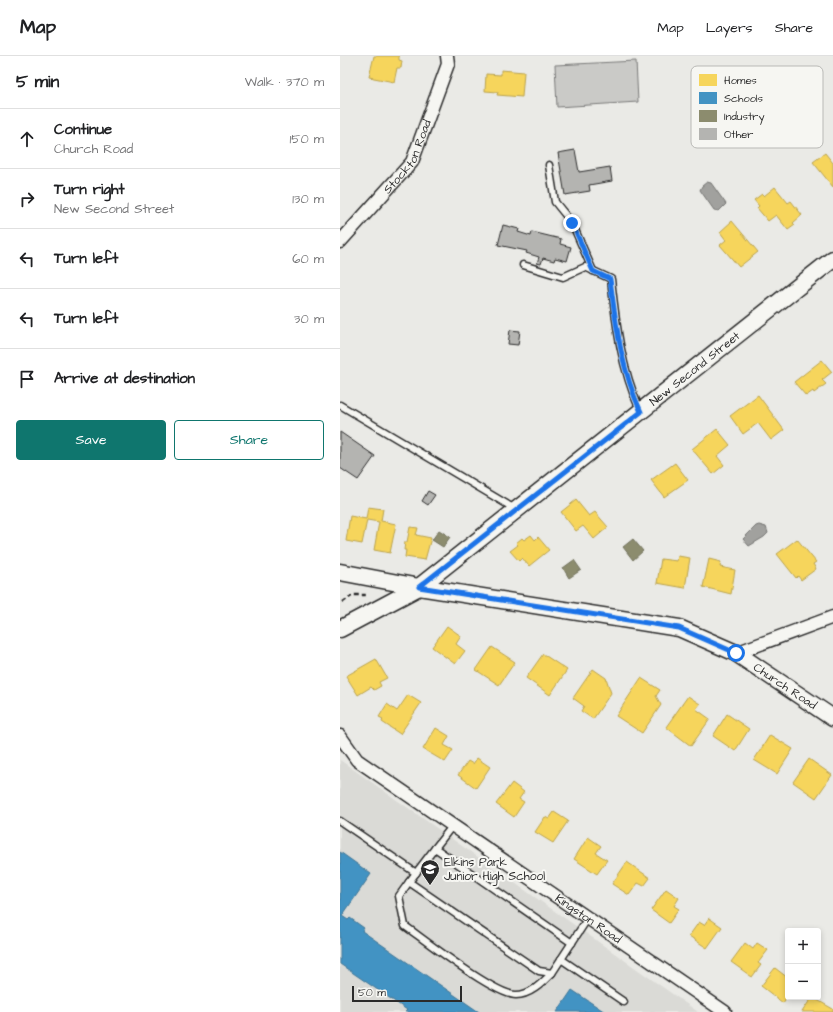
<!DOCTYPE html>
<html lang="en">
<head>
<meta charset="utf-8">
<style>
	:root { --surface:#fff; --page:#f6f6f6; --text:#202124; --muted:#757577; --line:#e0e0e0; --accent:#0f766e }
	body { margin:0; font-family:"Architects Daughter",sans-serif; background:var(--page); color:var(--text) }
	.controls { position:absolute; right:12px; bottom:12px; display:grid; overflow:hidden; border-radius:4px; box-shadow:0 2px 6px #0003 }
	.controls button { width:36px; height:36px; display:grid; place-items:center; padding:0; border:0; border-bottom:1px solid var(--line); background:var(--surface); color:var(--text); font:20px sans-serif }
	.scale { position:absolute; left:12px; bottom:10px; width:110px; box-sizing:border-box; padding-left:4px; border:2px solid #2b2b2b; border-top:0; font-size:11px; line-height:14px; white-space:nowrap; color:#2b2b2b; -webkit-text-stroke:3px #f6f6f2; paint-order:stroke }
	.stop { position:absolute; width:12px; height:12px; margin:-9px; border:3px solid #1a73e8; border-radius:50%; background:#fff }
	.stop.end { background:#1a73e8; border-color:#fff; box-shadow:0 1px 4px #0008 }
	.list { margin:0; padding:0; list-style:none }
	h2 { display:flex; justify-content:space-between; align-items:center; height:52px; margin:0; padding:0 16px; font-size:17px }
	h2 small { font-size:13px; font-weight:400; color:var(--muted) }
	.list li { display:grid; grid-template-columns:26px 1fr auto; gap:12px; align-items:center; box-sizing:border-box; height:60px; padding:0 16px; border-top:1px solid var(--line) }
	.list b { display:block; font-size:15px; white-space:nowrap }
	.list p { margin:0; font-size:13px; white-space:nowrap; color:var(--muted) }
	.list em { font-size:13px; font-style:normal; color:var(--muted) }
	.actions { display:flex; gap:8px; padding:12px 16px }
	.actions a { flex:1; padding:9px 0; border:1px solid var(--accent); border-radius:4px; text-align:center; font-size:14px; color:var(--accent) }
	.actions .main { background:var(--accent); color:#fff }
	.icon { flex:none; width:22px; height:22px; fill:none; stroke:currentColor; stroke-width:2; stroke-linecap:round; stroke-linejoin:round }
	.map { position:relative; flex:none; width:493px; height:956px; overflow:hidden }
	header { display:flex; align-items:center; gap:24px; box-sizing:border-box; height:56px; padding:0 20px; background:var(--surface); border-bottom:1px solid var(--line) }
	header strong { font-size:19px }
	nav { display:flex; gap:22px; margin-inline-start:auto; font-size:14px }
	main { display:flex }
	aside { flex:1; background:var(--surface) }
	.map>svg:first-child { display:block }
</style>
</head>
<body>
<header>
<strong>Map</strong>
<nav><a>Map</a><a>Layers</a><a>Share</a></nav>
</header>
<main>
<aside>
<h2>5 min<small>Walk · 370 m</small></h2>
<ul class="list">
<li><svg class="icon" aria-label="ahead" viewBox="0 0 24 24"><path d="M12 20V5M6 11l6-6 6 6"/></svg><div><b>Continue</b><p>Church Road</p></div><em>150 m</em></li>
<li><svg class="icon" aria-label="right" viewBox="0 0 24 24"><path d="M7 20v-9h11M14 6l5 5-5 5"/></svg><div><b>Turn right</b><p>New Second Street</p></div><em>130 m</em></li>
<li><svg class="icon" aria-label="left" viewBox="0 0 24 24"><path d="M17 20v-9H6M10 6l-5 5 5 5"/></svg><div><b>Turn left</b></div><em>60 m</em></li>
<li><svg class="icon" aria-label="left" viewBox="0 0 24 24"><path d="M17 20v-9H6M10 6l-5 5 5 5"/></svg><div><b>Turn left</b></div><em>30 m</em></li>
<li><svg class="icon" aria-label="arrive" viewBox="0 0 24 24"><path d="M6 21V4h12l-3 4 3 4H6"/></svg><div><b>Arrive at destination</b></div></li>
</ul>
<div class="actions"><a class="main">Save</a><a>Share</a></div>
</aside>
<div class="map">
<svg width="493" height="956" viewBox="0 0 493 956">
	<rect width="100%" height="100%" fill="#eaeae6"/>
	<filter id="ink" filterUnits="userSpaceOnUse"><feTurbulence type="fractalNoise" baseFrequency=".025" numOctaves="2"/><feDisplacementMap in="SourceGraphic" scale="8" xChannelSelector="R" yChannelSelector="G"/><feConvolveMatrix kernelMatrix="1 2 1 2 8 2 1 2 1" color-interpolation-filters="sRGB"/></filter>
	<g filter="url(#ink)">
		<polygon fill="#dadad6" points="0,704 358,956 0,956"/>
		<polygon fill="#cacac7" stroke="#7a7a79" points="296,5 298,46 217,51 215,9"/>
		<g fill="#a1a19e" stroke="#727270">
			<polygon points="367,126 371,127 386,148 379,155 374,154 360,134 362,130"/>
			<polygon points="419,469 426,471 428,477 424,481 409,490 403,483 416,470"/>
		</g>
		<g fill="#f6d55c" stroke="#b9a24d">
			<polygon points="34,0 59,0 59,4 62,5 61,12 57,12 54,26 29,21"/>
			<polygon points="161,14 184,16 182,41 157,39 158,36 145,35 146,18 161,19"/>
			<polygon points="485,97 493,107 493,131 473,106"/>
			<polygon points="435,131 448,147 451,145 462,159 453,167 455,169 448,174 436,159 428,165 417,152 419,150 414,144 422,138 424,140"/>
			<polygon points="392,165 418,196 399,211 380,189 386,184 380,176"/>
			<polygon points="482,304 492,316 482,324 486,328 474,337 473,335 466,340 454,326"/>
			<polygon points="418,339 444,374 431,384 418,367 403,378 390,360"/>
			<polygon points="377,373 390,389 377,400 384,409 373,418 352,393"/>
			<polygon points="335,407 348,424 324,441 311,424"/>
			<polygon points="236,444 249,460 255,456 268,471 254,483 243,470 236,475 221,456"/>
			<polygon points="28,451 43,453 41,465 56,468 50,497 34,494 39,466 27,464 22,488 6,485 10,460 26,463"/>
			<polygon points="70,471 78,472 76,479 91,482 85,504 65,501 66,494 64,494 65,486 67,486"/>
			<polygon points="191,479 195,484 198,481 209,494 189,510 182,502 179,505 170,495 178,489 176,487 182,482 184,484"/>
			<polygon points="457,483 476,506 473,508 476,513 461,524 458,520 456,522 437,498"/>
			<polygon points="338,500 350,502 345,532 317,527 321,503 337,505"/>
			<polygon points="369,503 381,506 380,511 395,514 391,538 363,531"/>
			<polygon points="107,570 121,580 116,588 125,595 115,608 92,591"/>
			<polygon points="152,591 175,606 159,629 136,614"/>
			<polygon points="203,598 227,614 210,639 186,622"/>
			<polygon points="36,603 47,622 39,626 41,630 34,634 31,631 18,639 6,620"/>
			<polygon points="253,613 266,622 271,637 253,663 241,655 244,650 233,642"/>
			<polygon points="301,622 320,634 316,640 321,649 302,677 276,660"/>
			<polygon points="68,639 81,647 60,678 42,666 43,663 39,661 47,648 57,655"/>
			<polygon points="348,640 360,648 356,653 370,663 351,690 326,671"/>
			<polygon points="387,658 409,673 395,695 373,680"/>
			<polygon points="96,672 109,680 104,689 113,694 105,706 83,693"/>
			<polygon points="430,679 453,693 437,718 414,704"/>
			<polygon points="137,702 150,711 136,732 118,719 128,705 133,708"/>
			<polygon points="469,703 492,719 476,742 453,726"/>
			<polygon points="172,727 184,736 179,743 184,746 174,761 156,748"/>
			<polygon points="214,756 228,765 213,787 195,776 205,761 209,763"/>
			<polygon points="248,781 261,790 256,797 267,804 257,818 234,803"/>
			<polygon points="287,806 310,822 304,830 298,827 289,839 272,828"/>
			<polygon points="326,833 339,842 334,850 339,853 329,867 311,854"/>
			<polygon points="369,862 382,871 367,892 349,880 359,866 364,869"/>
			<polygon points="405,887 413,893 417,887 428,894 418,907 421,909 412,921 391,906"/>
			<polygon points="435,912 448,922 448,939 443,947 421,930"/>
			<polygon points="472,941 493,953 493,956 462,956"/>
		</g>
		<g fill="#4393c3" stroke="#3c7495">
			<polygon points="0,796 31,818 2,860 8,864 10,862 24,872 22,875 139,956 65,956 67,954 0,908"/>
			<polygon points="232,934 265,956 217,956"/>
		</g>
		<g fill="#8c8c6e" stroke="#6f6f5a">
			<polygon points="99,474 110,481 103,491 92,484"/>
			<polygon points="293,483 303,495 293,504 283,491"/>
			<polygon points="234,504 241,514 229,522 223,512"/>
		</g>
		<g fill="#b4b4b1" stroke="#2b2b2b">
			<polygon points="235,94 239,116 270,111 272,125 249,129 250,135 225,139 218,97"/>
			<polygon points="163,169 179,173 178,176 191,180 192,176 221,183 220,188 231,191 227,205 215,202 214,205 203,202 201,208 197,207 199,201 186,197 187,195 158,189"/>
			<polygon points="170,274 180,275 178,289 168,288"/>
			<polygon points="0,376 35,400 18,424 0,412"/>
			<polygon points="88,435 95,439 88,449 82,445"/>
		</g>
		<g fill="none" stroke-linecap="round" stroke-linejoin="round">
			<defs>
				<g id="lane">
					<polyline points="209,109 215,146 232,167 253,215"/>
					<path d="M183 209 223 221 245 211 271 223C276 268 281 312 300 354"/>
					<polyline points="0,349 175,453"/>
					<polyline points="0,765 76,817"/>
					<polyline points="113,769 95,792 232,887"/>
					<polyline points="95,792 69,826 199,915 212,917 248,862"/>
					<path d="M69 826 59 840 65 870C86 885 155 939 176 939 191 939 203 926 212 917"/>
					<polyline points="221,903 284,946"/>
				</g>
				<g id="street">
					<path id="s1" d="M0 186 72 106 108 8 107 0"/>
					<polyline points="396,597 493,561"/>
					<path id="s2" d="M0 680 17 704 385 956"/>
				</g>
				<g id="secondary">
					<path id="s3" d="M0 516 79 531 339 572 396 597 493 662"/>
					<path id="s4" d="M0 573 79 531 493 203"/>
				</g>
			</defs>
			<use href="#lane" stroke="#2b2b2b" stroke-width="9"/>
			<use href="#street" stroke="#2b2b2b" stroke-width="15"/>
			<use href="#secondary" stroke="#2b2b2b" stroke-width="19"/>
			<polyline stroke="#2b2b2b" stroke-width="2.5" stroke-dasharray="4 3" stroke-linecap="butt" points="3,546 13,539 27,539"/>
			<use href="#lane" stroke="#f6f6f2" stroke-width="6"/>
			<use href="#street" stroke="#f6f6f2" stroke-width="12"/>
			<use href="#secondary" stroke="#f6f6f2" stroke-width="16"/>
		</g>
	</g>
	<g fill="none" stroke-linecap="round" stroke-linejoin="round" filter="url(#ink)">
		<path stroke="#1a73e8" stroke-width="5" d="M232 167 253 215 270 223C276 269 281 313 301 356L79 531 339 572 396 597"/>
	</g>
	<defs>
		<symbol id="school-pin" viewBox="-11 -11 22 30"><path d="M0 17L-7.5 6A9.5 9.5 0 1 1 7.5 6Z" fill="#2b2b2b" stroke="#f6f6f2"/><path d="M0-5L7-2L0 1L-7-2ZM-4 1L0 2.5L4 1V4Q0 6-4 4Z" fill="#fff"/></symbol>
	</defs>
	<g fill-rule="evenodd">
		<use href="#school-pin" x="79" y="802" width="22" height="30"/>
	</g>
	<g text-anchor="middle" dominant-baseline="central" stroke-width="4" stroke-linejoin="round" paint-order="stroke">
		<g font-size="12" fill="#2b2b2b" stroke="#f6f6f2">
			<text stroke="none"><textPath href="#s1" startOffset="110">Stockton Road</textPath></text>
			<text stroke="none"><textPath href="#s4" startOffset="441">New Second Street</textPath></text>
			<text stroke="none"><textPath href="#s3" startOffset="465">Church Road</textPath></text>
			<text stroke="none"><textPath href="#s2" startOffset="310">Kingston Road</textPath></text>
		</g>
		<g font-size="12" fill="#2b2b2b" stroke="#f6f6f2" text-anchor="start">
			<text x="104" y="806">Elkins Park<tspan x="104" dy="14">Junior High School</tspan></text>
		</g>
	</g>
	<rect x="351" y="10" width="132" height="82" rx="6" fill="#f6f6f2" stroke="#b9b9b6" stroke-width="1"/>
	<rect x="359" y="18" width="18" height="12" fill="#f6d55c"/>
	<rect x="359" y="36" width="18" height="12" fill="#4393c3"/>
	<rect x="359" y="54" width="18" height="12" fill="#8c8c6e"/>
	<rect x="359" y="72" width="18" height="12" fill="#b4b4b1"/>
	<g font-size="11" fill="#2b2b2b">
		<text x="384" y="28">Homes</text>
		<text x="384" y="46">Schools</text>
		<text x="384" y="64">Industry</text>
		<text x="384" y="82">Other</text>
	</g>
</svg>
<div class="controls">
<button>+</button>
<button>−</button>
</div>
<div class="scale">50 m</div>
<div class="stop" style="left:396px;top:597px"></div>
<div class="stop end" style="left:232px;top:167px"></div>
</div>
</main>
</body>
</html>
